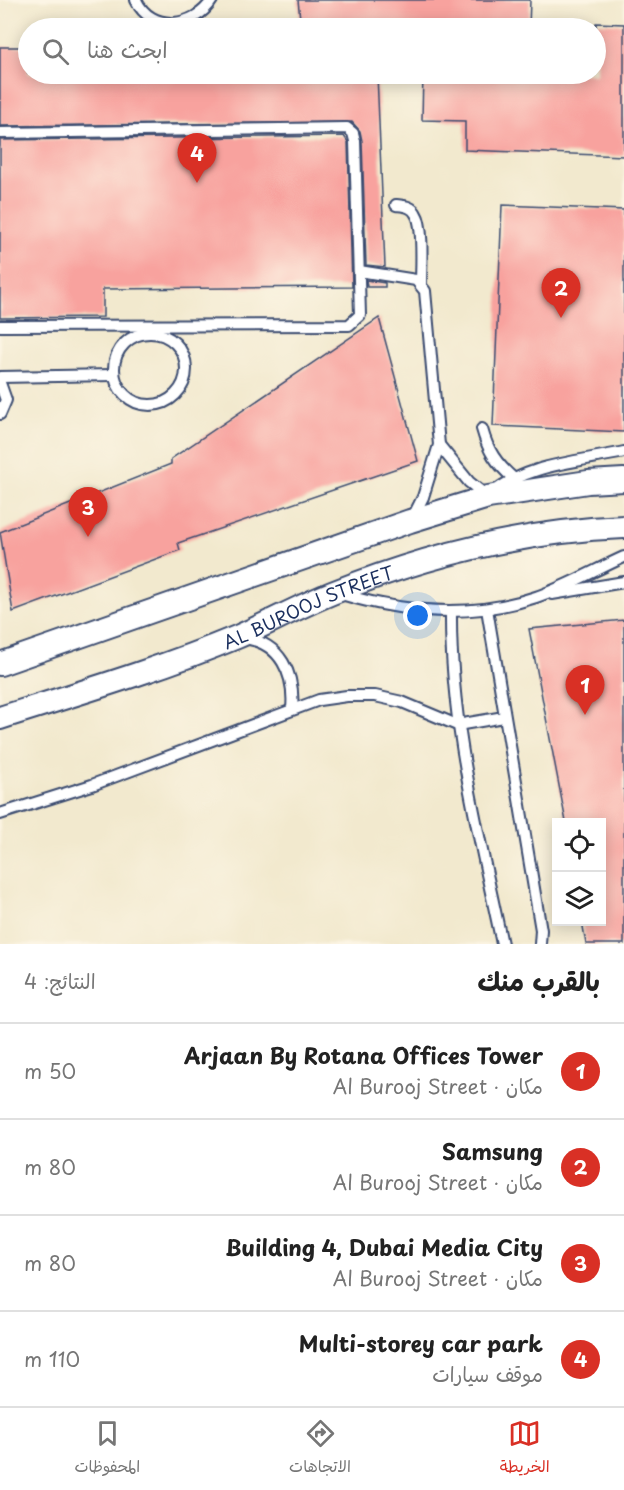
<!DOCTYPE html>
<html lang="ar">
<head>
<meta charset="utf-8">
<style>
	:root { --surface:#fff; --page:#f2f2f2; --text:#222; --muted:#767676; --line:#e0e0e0; --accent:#d93025 }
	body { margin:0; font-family:"Playpen Sans","Playpen Sans Arabic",sans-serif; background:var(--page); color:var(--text); direction:rtl }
	.controls { position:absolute; right:18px; bottom:18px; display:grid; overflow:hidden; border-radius:0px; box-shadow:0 3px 15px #0003 }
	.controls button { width:54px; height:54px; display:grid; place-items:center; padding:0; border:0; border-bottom:2px solid var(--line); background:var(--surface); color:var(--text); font:30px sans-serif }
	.you { position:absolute; left:418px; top:616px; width:21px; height:21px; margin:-15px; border:4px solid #fff; border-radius:50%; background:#1a73e8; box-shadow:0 0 0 9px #1a73e833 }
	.badge { display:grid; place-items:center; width:39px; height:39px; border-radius:50%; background:var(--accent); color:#fff; font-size:20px; font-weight:700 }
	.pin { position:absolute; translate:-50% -50px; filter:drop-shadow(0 2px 3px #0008) }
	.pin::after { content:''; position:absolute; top:32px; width:21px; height:18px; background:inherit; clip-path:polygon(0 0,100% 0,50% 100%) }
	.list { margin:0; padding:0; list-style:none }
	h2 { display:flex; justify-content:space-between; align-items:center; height:78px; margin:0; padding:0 24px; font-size:26px }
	h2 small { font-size:20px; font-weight:400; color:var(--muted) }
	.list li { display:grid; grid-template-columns:39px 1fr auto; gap:18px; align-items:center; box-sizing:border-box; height:96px; padding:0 24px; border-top:2px solid var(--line) }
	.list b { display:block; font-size:22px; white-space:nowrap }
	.list p { margin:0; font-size:20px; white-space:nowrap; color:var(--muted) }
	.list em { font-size:20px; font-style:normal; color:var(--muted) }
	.icon { flex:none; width:33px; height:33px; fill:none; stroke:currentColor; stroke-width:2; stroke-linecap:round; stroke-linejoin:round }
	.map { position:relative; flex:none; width:624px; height:944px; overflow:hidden; direction:ltr }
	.search { position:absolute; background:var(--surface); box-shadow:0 3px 15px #0003; left:18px; right:18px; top:18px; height:66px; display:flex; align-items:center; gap:15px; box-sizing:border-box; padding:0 21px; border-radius:33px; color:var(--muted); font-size:22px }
	.sheet { height:462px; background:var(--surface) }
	nav { display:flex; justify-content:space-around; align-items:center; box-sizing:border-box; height:84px; border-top:2px solid var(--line); background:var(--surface); font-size:16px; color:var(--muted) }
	nav a { display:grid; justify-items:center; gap:3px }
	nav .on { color:var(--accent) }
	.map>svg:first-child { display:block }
</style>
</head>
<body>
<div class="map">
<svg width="624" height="944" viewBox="0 0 624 944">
	<rect width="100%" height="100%" fill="#fcf5e5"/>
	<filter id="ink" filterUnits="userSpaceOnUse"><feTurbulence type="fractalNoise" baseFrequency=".0167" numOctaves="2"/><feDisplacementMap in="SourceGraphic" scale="12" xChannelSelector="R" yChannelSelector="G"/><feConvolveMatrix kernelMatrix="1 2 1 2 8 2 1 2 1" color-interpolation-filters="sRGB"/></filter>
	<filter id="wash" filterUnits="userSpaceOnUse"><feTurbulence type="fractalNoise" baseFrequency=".008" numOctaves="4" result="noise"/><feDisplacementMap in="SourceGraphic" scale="24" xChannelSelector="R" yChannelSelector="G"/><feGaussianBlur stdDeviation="1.35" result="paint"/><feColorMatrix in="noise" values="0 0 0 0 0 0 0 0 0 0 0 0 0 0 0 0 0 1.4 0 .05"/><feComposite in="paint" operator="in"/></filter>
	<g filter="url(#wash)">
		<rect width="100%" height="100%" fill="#f2e9ce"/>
		<g id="blocks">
			<g fill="#f8a29e">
				<polygon points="298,0 530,0 529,28 301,28"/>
				<polygon points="596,23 624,24 624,156 465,150 465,121 422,120 423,74 596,74"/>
				<polygon points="0,47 28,47 28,74 377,74 385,267 366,265 362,141 360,131 352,122 0,126"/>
				<polygon points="344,136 348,142 352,287 103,289 103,317 0,318 0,140"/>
				<polygon points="502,205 624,210 624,432 493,426"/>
				<polygon points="366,280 385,283 385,287 367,287"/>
				<polygon points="379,318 418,461 178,543 180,550 13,612 0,532 171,464 171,459"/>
				<polygon points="624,620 624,944 586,944 582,921 602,921 602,822 566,822 529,629"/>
			</g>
		</g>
	</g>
	<g filter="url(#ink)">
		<use href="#blocks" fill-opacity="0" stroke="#3b4b6f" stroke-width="1.5"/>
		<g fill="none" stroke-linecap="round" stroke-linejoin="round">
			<defs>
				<g id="lane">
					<path d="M136 0C151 33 195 28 212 0"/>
					<polyline points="0,133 347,128 353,133 355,141 360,315 349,325 0,326"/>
					<path d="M396 205C404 206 412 206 416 214 424 226 421 268 421 284"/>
					<polyline points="359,271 416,280 425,291 439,445 423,497 412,519"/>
					<circle cx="150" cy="369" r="36"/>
					<polyline points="0,377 114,375"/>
					<polyline points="0,383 6,400 0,414"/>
					<path d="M482 429C488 451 496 463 513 478"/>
					<path d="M439 445 469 482 488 497C523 464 578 462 624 452"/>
					<path d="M341 594C405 613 471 619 536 597 566 587 595 570 624 557"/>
					<polyline points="552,594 624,582"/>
					<polyline points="487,609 541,930 540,944"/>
					<path d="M451 612C450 725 479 833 502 944"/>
					<path d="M243 638C281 642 295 675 292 709"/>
					<polyline points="0,814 92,785 319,700 347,696 375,696 402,702 457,725 504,717"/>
				</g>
				<g id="street">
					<polyline points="0,664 410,521 488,497 588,482 624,480"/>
					<path id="s1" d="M0 718C79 693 160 669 237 637 269 623 300 606 332 593 424 556 525 531 624 527"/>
				</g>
			</defs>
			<use href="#lane" stroke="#3b4b6f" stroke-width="14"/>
			<use href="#street" stroke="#3b4b6f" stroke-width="26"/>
			<use href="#lane" stroke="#fff" stroke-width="10"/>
			<use href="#street" stroke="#fff" stroke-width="22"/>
		</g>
	</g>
	<g text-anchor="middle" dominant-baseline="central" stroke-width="4.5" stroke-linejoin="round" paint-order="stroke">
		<g font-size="18" fill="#1b2f5e" stroke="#fcf5e5">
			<text stroke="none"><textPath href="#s1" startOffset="328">AL BUROOJ STREET</textPath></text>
		</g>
	</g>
</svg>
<div class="controls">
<button><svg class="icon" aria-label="locate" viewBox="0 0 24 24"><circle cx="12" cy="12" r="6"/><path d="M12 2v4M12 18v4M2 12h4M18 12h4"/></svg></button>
<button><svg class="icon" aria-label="layers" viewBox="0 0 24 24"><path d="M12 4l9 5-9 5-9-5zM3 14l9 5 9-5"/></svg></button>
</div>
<div class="you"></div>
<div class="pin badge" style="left:585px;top:715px">1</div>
<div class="pin badge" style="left:561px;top:318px">2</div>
<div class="pin badge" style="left:88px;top:537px">3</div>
<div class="pin badge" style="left:197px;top:183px">4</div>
<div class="search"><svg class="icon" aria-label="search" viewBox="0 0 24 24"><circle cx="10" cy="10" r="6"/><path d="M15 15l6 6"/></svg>ابحث هنا</div>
</div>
<section class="sheet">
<h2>بالقرب منك<small>النتائج: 4</small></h2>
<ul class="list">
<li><span class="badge">1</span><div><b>Arjaan By Rotana Offices Tower</b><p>مكان · Al Burooj Street</p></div><em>50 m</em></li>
<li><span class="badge">2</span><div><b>Samsung</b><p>مكان · Al Burooj Street</p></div><em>80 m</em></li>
<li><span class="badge">3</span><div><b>Building 4, Dubai Media City</b><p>مكان · Al Burooj Street</p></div><em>80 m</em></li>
<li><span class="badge">4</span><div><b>Multi-storey car park</b><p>موقف سيارات</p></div><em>110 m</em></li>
</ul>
</section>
<nav>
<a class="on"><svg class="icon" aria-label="map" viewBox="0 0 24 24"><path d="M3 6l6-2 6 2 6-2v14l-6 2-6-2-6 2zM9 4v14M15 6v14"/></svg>الخريطة</a>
<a><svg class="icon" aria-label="directions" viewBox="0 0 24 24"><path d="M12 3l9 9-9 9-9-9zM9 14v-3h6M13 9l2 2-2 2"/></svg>الاتجاهات</a>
<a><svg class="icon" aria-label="saved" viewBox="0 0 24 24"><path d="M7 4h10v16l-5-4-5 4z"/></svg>المحفوظات</a>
</nav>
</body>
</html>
